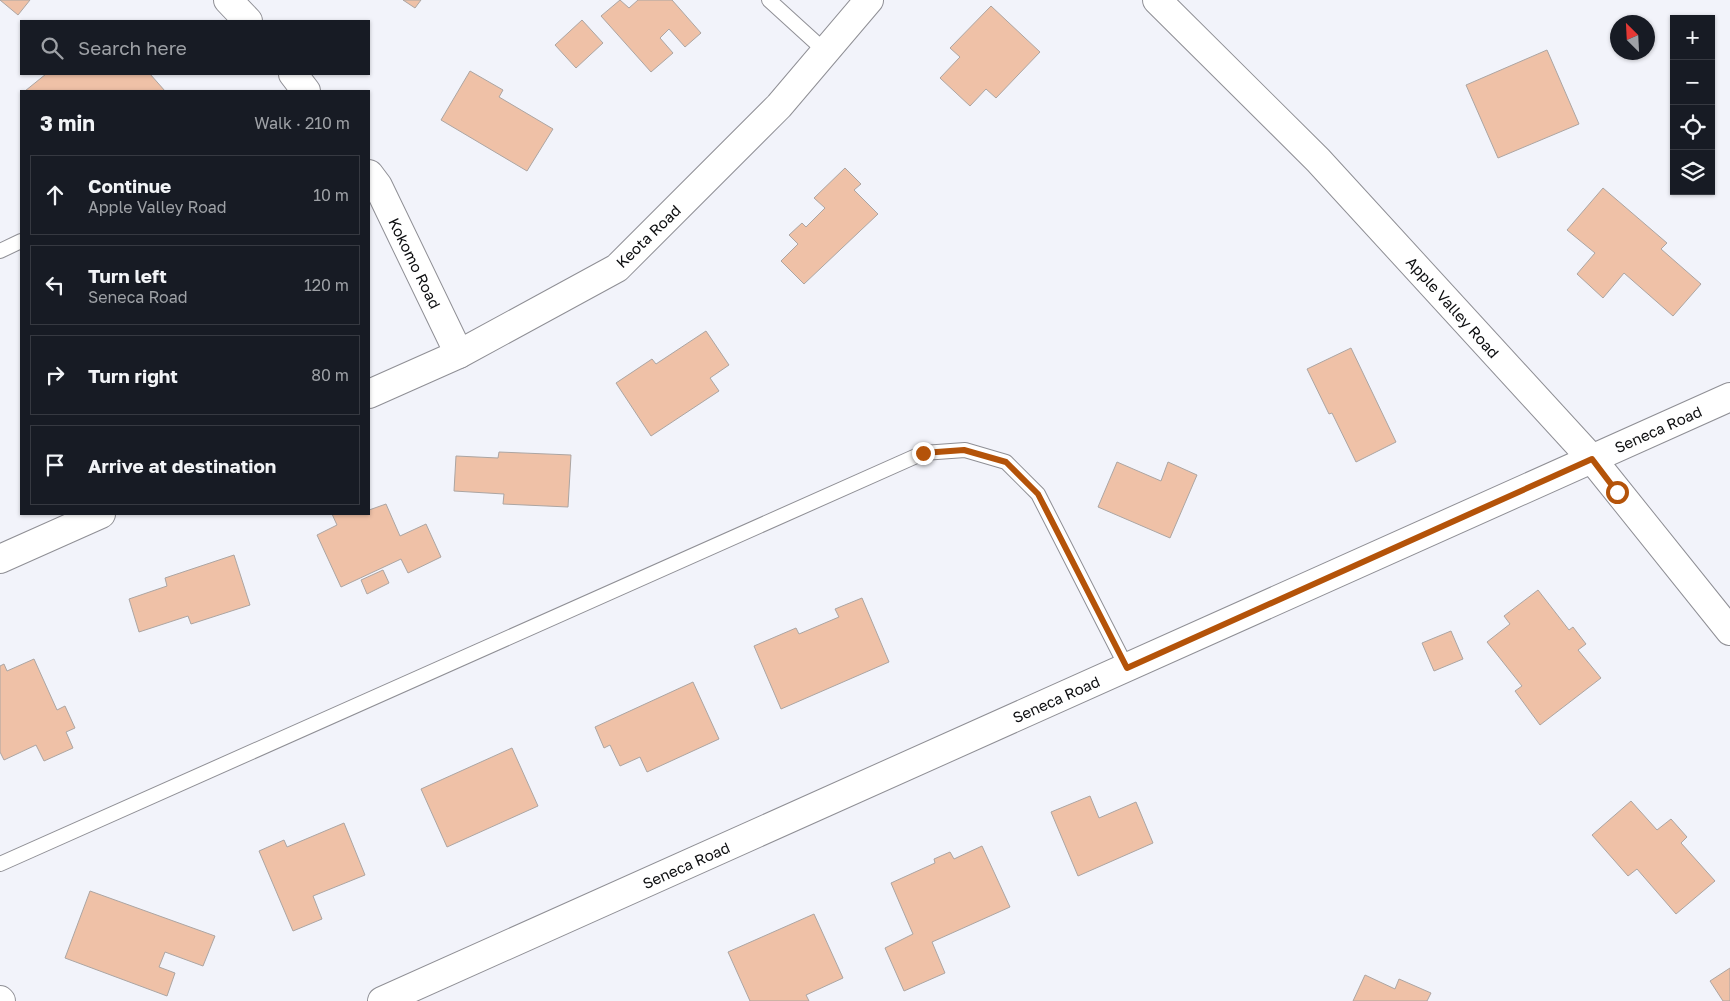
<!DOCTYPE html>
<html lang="en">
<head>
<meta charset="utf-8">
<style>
	:root { --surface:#171b24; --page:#20242c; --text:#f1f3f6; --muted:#9ea1a6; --line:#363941 }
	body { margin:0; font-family:"Golos Text",sans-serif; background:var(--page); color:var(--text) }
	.controls { position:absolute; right:15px; top:15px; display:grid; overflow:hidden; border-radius:0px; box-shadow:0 1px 4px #0004 }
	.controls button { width:45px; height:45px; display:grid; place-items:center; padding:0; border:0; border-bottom:1px solid var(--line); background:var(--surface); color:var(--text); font:25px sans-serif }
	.compass { position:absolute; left:1610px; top:15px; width:45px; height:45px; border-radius:50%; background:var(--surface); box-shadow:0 1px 4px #0004; rotate:336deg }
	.stop { position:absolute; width:15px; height:15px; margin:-11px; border:4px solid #b45309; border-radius:50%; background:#fff }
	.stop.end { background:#b45309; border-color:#fff; box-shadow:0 1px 5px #0008 }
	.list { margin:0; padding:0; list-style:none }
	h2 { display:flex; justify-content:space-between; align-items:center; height:65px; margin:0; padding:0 20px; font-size:21px }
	h2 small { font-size:16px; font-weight:400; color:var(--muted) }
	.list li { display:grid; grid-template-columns:32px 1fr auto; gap:15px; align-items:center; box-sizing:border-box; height:80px; margin:0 10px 10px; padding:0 10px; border:1px solid var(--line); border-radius:0px }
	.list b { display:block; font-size:19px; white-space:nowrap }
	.list p { margin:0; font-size:16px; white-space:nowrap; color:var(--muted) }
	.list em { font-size:16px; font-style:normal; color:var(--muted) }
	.icon { flex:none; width:28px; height:28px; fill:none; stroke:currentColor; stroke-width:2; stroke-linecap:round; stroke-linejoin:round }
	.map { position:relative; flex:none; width:1730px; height:1001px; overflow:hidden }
	.search { position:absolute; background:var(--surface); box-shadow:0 1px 4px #0004; left:20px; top:20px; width:350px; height:55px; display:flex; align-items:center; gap:12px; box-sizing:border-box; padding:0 18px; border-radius:0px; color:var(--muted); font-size:19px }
	.panel { position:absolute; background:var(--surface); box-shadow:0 1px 4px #0004; left:20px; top:90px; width:350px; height:425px; border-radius:0px }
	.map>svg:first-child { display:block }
</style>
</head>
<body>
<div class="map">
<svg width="1730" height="1001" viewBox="0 0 1730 1001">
	<rect width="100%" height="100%" fill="#f2f3fa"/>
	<g fill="#efc1a7" stroke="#aca5a2">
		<polygon points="0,0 30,0 18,15"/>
		<polygon points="403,0 421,0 415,8"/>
		<polygon points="620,0 629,8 638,0 672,0 701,33 685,47 669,29 660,38 673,53 651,72 601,16"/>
		<polygon points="991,6 1040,52 996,98 986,89 970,106 940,78 960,57 950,48"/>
		<polygon points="582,20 603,43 576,68 555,45"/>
		<polygon points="1547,50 1579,124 1498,158 1466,85"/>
		<polygon points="470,71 503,90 499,97 553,129 527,171 441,120"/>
		<polygon points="46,74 150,74 165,91 25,91"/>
		<polygon points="845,168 861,184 854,190 878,214 804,284 781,261 798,244 789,235 802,223 806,227 825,208 814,198"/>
		<polygon points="1603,188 1667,243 1661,249 1701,284 1673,316 1624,273 1603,298 1577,274 1595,253 1567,230"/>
		<polygon points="706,331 729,365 710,378 719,391 651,436 616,383 652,359 656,364"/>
		<polygon points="1351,348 1396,442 1356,462 1332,413 1329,414 1307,369"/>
		<polygon points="499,452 571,455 568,507 503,504 504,494 454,491 456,456 498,458"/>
		<polygon points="1117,462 1161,481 1168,462 1197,475 1170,538 1098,507"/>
		<polygon points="386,504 400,536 426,524 441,557 408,573 401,559 341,587 317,535 337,525 332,514 369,514 369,510"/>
		<polygon points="234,555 250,605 191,624 188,616 139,632 129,599 167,586 165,578"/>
		<polygon points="383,570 389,583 367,594 361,580"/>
		<polygon points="1538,590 1569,630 1573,627 1586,644 1578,650 1601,678 1540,725 1515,691 1522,686 1487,642 1510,624 1504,616"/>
		<polygon points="862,598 889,662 781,709 754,646 796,628 799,634 839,617 835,609"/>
		<polygon points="1451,631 1463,659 1434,671 1422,643"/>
		<polygon points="34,659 57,710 65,706 75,728 66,732 73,748 44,761 36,745 4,760 0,752 0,666 4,664 7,671"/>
		<polygon points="693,682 719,739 647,772 640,757 620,766 610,745 604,748 595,727"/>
		<polygon points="512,748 538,806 447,847 421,789"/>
		<polygon points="1090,796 1099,818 1136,802 1153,843 1078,876 1051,812"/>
		<polygon points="1631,801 1657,830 1671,819 1687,837 1681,843 1715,881 1676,914 1637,869 1628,876 1592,835"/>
		<polygon points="344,823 365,875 313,896 322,919 293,931 259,851 284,840 287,847"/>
		<polygon points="982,846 1010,907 932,942 945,973 904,991 885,948 913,934 891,883 935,863 934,859 950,852 954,859"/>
		<polygon points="90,891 215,936 203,966 165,952 159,967 175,973 167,996 65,958"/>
		<polygon points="814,914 843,978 806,995 809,1001 750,1001 728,952"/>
		<polygon points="1730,968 1730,1001 1723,1001 1710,981"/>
		<polygon points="1365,975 1395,989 1399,979 1431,993 1427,1001 1353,1001"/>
	</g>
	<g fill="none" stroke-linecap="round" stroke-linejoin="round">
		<defs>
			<g id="lane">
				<polyline points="769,0 825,51"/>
				<polyline points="0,251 21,241"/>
				<polyline points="0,864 923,453 965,450 1006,462 1038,494 1127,668"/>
			</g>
			<g id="street">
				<polyline points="228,0 248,21"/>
				<polyline points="293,74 306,91"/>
				<polyline points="369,174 378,186 459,354"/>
				<polyline points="369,394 459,354 617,268 779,106 869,0"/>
				<polyline points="0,559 101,514"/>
				<polyline points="0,1000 1,1001"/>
			</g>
			<g id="secondary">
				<polyline points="1157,0 1318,160 1592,459 1730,631"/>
				<polyline points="382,1001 1730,397"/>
			</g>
		</defs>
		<use href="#lane" stroke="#8f8f95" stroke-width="16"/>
		<use href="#street" stroke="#8f8f95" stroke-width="30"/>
		<use href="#secondary" stroke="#8f8f95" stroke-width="30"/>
		<use href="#lane" stroke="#fff" stroke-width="14"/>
		<use href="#street" stroke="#fff" stroke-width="28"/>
		<use href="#secondary" stroke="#fff" stroke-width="28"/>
	</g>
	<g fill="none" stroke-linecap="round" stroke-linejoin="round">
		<polyline stroke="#b45309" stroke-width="6" points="923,453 964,450 1006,462 1038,494 1127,668 1592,459 1617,492"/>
	</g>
	<g text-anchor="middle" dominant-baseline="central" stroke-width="4" stroke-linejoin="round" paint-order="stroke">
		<g font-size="15" fill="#0c0d0f" stroke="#fff">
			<text transform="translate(648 236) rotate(-44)">Keota Road</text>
			<text transform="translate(415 263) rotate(64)">Kokomo Road</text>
			<text transform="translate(1453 307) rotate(48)">Apple Valley Road</text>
			<text transform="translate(1658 429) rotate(-24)">Seneca Road</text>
			<text transform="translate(1056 699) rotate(-24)">Seneca Road</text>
			<text transform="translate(686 865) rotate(-24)">Seneca Road</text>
		</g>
	</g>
</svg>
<div class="controls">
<button>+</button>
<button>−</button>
<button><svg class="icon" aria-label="locate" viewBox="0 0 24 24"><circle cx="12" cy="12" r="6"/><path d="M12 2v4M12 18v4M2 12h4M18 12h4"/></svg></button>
<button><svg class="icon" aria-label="layers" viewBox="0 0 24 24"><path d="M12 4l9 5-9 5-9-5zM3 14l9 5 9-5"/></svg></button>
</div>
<svg class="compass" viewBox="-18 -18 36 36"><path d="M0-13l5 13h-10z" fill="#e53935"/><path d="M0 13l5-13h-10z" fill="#9ea1a6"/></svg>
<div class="stop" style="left:1617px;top:492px"></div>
<div class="stop end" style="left:923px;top:453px"></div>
<div class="search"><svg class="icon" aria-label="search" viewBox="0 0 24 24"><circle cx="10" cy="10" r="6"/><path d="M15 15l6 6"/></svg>Search here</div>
<section class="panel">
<h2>3 min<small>Walk · 210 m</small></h2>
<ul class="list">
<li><svg class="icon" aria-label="ahead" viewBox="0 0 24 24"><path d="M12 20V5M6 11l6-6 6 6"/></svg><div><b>Continue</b><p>Apple Valley Road</p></div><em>10 m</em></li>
<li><svg class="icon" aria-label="left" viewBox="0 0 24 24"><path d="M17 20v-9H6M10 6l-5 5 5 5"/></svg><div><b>Turn left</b><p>Seneca Road</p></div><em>120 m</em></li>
<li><svg class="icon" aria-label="right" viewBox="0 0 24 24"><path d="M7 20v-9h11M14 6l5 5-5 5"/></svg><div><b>Turn right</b></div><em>80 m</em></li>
<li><svg class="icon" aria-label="arrive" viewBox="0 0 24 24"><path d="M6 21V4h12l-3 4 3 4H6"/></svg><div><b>Arrive at destination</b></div></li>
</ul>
</section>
</div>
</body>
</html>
